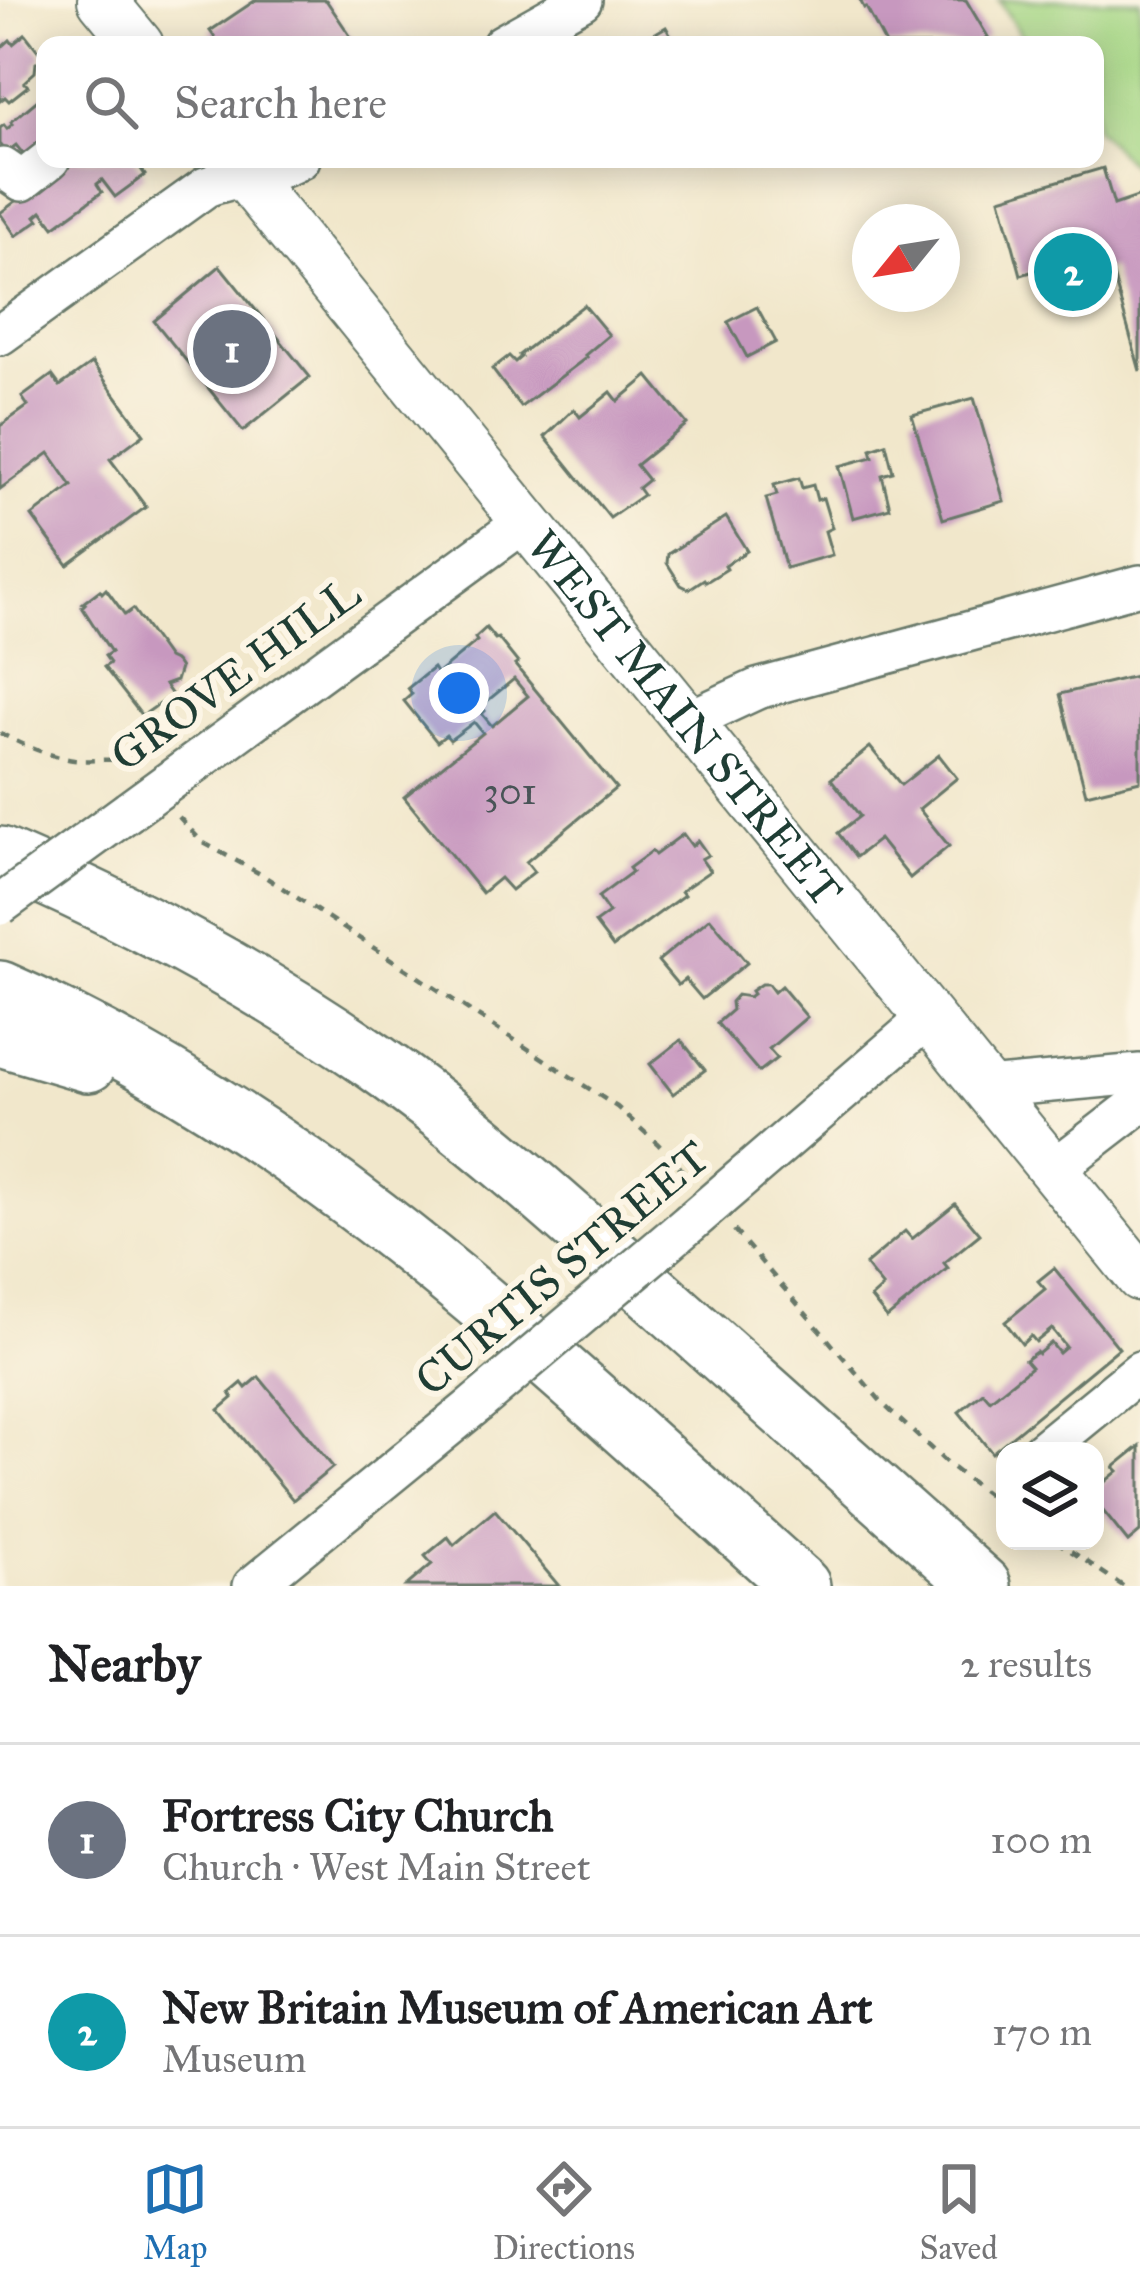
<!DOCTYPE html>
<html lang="en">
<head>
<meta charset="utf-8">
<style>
	:root { --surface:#fff; --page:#f2f2f2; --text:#202124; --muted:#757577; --line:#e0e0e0; --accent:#1f6fb2 }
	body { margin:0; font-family:"IM FELL Great Primer",serif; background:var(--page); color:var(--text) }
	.controls { position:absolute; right:36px; bottom:36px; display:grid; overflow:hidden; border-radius:24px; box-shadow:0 6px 30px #0003 }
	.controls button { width:108px; height:108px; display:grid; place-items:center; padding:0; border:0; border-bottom:3px solid var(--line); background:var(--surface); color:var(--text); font:60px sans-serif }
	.compass { position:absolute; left:852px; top:204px; width:108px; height:108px; border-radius:50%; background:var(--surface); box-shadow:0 6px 30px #0003; rotate:240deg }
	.you { position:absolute; left:459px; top:693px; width:42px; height:42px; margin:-30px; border:9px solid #fff; border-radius:50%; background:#1a73e8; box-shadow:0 0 0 18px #1a73e833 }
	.badge { display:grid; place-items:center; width:78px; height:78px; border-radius:50%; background:var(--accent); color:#fff; font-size:39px; font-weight:700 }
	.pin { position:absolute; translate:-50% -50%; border:6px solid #fff; box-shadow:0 3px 12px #0006 }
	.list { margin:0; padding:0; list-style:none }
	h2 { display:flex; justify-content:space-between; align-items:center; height:156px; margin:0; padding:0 48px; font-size:51px }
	h2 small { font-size:39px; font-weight:400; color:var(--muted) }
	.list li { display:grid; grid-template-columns:78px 1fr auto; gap:36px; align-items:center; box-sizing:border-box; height:192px; padding:0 48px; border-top:3px solid var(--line) }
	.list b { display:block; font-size:45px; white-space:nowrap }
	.list p { margin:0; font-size:39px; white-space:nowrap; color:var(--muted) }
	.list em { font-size:39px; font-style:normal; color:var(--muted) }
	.icon { flex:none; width:66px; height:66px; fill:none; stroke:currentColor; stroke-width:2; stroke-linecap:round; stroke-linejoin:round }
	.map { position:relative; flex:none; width:1140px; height:1586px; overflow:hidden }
	.search { position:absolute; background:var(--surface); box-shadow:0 6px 30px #0003; left:36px; right:36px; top:36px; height:132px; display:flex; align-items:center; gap:30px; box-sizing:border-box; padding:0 42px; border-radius:24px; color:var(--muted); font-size:45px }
	.sheet { height:540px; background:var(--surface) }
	nav { display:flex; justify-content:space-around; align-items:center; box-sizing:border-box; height:168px; border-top:3px solid var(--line); background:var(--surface); font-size:33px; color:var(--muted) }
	nav a { display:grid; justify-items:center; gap:6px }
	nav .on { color:var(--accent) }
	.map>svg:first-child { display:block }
</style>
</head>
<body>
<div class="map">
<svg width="1140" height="1586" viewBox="0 0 1140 1586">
	<rect width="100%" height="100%" fill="#fcf5e5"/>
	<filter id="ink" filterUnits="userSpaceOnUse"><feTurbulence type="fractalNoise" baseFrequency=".00833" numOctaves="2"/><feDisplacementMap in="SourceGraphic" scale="24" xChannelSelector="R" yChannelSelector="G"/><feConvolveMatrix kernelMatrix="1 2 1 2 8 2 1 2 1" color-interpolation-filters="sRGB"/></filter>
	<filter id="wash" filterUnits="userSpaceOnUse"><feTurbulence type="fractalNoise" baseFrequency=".004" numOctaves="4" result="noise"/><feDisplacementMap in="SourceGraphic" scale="48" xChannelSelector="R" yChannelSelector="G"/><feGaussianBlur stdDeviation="2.7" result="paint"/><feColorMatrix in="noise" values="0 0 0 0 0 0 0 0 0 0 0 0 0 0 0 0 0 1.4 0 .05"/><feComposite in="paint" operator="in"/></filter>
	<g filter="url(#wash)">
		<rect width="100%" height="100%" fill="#f1e7cb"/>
		<polygon fill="#a4d584" stroke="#62895c" stroke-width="3" points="999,0 1140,0 1140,173 1095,128 1095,45 1027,45"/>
		<g id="blocks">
			<g fill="#c798bf" fill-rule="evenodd">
				<polygon points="256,0 326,0 355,43 220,45 210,31"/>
				<polygon points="860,0 966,0 988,37 974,45 886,45 866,7 864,8"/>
				<polygon points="666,27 676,44 686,38 689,45 635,45"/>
				<polygon points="25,34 43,57 36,63 35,72 24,82 28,86 9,101 5,97 0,101 0,49 10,40 13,44"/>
				<polygon points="45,94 45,153 31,164 16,145 7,152 0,144 0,128 4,125 7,129 13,124 11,122"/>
				<polygon points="72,159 134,159 145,175 115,197 102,180 97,184 102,192 54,227 42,211 36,216 39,220 16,236 0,213"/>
				<polygon points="1103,168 1114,205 1140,196 1140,371 1111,268 1051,285 1047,267 1021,275 1000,198"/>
				<polygon points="220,266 310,377 243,431 154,321"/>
				<polygon points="584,305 609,335 585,355 587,357 521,407 492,369 509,356 515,362 521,357 519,355"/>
				<polygon points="757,307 776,342 747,357 728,322"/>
				<polygon points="92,363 144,434 110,459 146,507 68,565 32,516 72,486 49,453 0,489 0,426 28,406 22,397 52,375 60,386"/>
				<polygon points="648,376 687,424 636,465 648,480 638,488 643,495 610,518 545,437 574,409 580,417 611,392 618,401"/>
				<polygon points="974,398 1004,501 943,519 912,415"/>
				<polygon points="886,444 893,472 882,475 890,508 853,518 839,466 873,457 871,449"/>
				<polygon points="799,478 802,488 813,485 817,500 823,498 832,528 825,531 832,555 786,568 766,498 777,495 774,485"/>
				<polygon points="726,517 747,551 725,565 727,569 706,582 704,579 689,589 681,585 667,563 668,554"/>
				<polygon points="106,589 125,615 133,609 168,658 176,662 180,668 176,681 165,685 172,695 142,716 104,667 110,663 105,656 111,652 82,607 85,604 83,603 100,590 102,593"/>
				<path d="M486 628 495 639 498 638 518 663 515 665 616 788 526 862 534 872 511 890 500 878 482 893 404 797 483 733 474 722 450 740 446 735 437 742 404 701 412 694 408 688 433 668 437 674 477 641 475 638ZM514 679 528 696 492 726 482 714 485 711 481 706Z"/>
				<polygon points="1140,675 1140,781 1086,794 1060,694"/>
				<polygon points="870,747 901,785 939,755 957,778 919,809 949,846 910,878 879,839 856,857 838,833 860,816 831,779"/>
				<polygon points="683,834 692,846 698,841 708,855 701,859 710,871 681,891 684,895 613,947 595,923 609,913 598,897 632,872 629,868 652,851 655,855"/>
				<polygon points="710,918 747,963 702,999 685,979 678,985 658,961"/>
				<polygon points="761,984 768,984 774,992 781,986 807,1017 769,1049 777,1058 759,1072 717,1023 732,1010 731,1002 737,995 749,997 753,994 751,991"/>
				<polygon points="681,1040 705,1070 673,1094 650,1064"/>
				<polygon points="955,1204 980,1234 944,1263 948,1268 887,1318 871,1298 883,1287 865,1265 905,1231 912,1239"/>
				<polygon points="1054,1268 1119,1348 992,1453 959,1412 983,1392 990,1400 1031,1367 1025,1360 1036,1352 1038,1354 1051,1343 1059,1353 1066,1347 1052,1329 1036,1342 1031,1336 1022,1344 1005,1322 1045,1289 1038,1281"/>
				<polygon points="259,1377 333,1467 293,1500 219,1410 233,1398 230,1393 242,1383 246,1388"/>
				<polygon points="1140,1446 1140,1532 1128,1542 1095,1501 1095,1490 1118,1471 1114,1467"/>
				<polygon points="495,1510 559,1586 406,1586 432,1564 425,1556 448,1537 454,1545"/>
			</g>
		</g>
	</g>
	<g filter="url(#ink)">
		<use href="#blocks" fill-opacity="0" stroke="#687869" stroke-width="3"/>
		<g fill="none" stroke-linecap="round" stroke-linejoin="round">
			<defs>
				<g id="minor">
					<polyline points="502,45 582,0"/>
					<polyline points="0,170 3,168 22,181 50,159"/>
					<path d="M0 335 206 187C237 175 270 176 300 159"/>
					<polyline points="688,721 757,689 1140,585"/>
					<polyline points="129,811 526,521"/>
					<polyline points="986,1088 1140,1074"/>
					<polyline points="1053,1170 1140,1103"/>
					<polyline points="691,1222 929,1017"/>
					<polyline points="1042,1451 1140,1371"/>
					<polyline points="253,1586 476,1404"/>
				</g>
				<g id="major">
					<polyline points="102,0 139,45"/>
					<path id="s1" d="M231 159 1140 1277"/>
				</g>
				<g id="highway">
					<path d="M0 856C130 912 259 981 375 1062 480 1136 574 1222 669 1307 774 1400 878 1493 982 1586"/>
					<path d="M0 990C311 1126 551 1363 801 1586"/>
					<polyline points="0,1037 88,1063"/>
				</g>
			</defs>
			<use href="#minor" stroke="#687869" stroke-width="44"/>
			<use href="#major" stroke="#687869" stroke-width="52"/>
			<use href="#highway" stroke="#687869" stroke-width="62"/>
			<g stroke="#687869" stroke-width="4.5" stroke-dasharray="9 9" stroke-linecap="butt">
				<path d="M0 733C23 745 48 756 74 760 93 762 114 756 132 764"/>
				<polyline points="179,817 202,842 264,876 617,1107 658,1144 691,1180"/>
				<polyline points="734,1230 884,1405 949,1465 1005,1508"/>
				<polyline points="1056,1541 1123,1586"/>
			</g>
			<use href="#minor" stroke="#fff" stroke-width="39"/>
			<use href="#major" stroke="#fff" stroke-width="48"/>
			<use href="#highway" stroke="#fff" stroke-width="57"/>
			<defs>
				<g id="minor-bridge">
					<polyline points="0,905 129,811"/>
					<polyline points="476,1404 691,1222"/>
				</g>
			</defs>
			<use href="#minor-bridge" stroke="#687869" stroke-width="44" stroke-linecap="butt"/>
			<use href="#minor-bridge" stroke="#fff" stroke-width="39"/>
		</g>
	</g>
	<g text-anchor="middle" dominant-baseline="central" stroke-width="12" stroke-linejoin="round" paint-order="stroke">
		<g font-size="39" fill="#495457">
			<text x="510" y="791">301</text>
		</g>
		<g font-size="45" fill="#1f3d34" stroke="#fcf5e5">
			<text transform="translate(235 674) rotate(-36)">GROVE HILL</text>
			<text stroke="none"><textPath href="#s1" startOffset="720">WEST MAIN STREET</textPath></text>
			<text transform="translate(562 1268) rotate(-40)">CURTIS STREET</text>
		</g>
	</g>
</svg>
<div class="controls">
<button><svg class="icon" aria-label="layers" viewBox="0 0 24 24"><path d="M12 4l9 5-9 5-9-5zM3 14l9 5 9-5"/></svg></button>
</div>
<svg class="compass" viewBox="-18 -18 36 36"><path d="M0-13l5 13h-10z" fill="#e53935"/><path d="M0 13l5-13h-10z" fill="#757577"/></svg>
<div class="you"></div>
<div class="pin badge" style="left:232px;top:349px;background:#6b7280">1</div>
<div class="pin badge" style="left:1073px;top:272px;background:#0f9aa8">2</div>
<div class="search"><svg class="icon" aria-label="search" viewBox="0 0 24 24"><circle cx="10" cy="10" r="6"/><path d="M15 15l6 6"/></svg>Search here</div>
</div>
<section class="sheet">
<h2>Nearby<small>2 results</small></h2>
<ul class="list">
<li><span class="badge" style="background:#6b7280">1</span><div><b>Fortress City Church</b><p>Church · West Main Street</p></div><em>100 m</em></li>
<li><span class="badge" style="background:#0f9aa8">2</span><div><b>New Britain Museum of American Art</b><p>Museum</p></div><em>170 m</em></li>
</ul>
</section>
<nav>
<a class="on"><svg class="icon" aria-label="map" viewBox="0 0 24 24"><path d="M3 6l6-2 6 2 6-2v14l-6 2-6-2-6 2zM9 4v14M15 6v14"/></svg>Map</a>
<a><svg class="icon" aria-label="directions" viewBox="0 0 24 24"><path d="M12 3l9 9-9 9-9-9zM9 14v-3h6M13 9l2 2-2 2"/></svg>Directions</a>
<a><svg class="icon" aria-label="saved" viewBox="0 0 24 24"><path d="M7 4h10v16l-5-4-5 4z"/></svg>Saved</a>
</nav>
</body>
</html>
